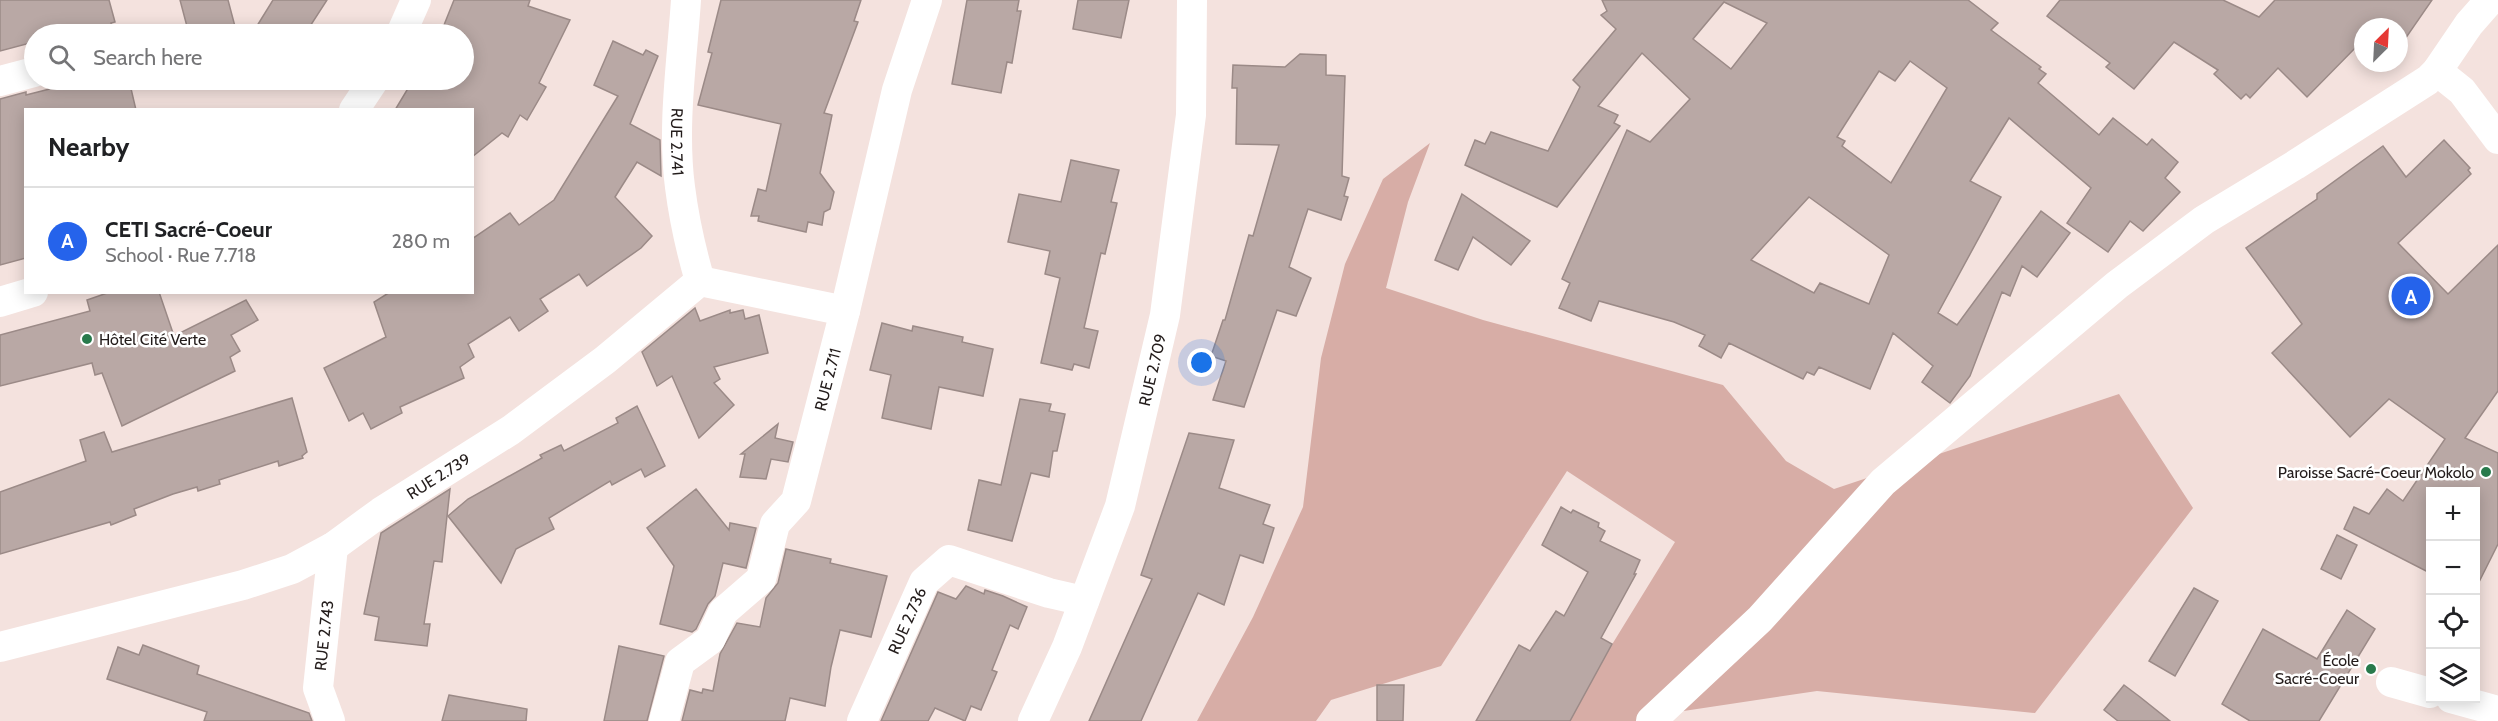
<!DOCTYPE html>
<html lang="en">
<head>
<meta charset="utf-8">
<style>
	:root { --surface:#fff; --page:#f6f6f6; --text:#202124; --muted:#757577; --line:#e0e0e0; --accent:#2563eb }
	body { margin:0; font-family:Cabin,sans-serif; background:var(--page); color:var(--text) }
	.controls { position:absolute; right:18px; bottom:18px; display:grid; overflow:hidden; border-radius:0px; box-shadow:0 3px 15px #0003 }
	.controls button { width:54px; height:54px; display:grid; place-items:center; padding:0; border:0; border-bottom:2px solid var(--line); background:var(--surface); color:var(--text); font:30px sans-serif }
	.compass { position:absolute; left:2354px; top:18px; width:54px; height:54px; border-radius:50%; background:var(--surface); box-shadow:0 3px 15px #0003; rotate:24deg }
	.you { position:absolute; left:1202px; top:363px; width:21px; height:21px; margin:-15px; border:4px solid #fff; border-radius:50%; background:#1a73e8; box-shadow:0 0 0 9px #1a73e833 }
	.badge { display:grid; place-items:center; width:39px; height:39px; border-radius:50%; background:var(--accent); color:#fff; font-size:20px; font-weight:700 }
	.pin { position:absolute; translate:-50% -50%; border:3px solid #fff; box-shadow:0 2px 6px #0006 }
	.list { margin:0; padding:0; list-style:none }
	h2 { display:flex; justify-content:space-between; align-items:center; height:78px; margin:0; padding:0 24px; font-size:26px }
	h2 small { font-size:20px; font-weight:400; color:var(--muted) }
	.list li { display:grid; grid-template-columns:39px 1fr auto; gap:18px; align-items:center; box-sizing:border-box; height:108px; padding:0 24px; border-top:2px solid var(--line) }
	.list b { display:block; font-size:22px; white-space:nowrap }
	.list p { margin:0; font-size:20px; white-space:nowrap; color:var(--muted) }
	.list em { font-size:20px; font-style:normal; color:var(--muted) }
	.icon { flex:none; width:33px; height:33px; fill:none; stroke:currentColor; stroke-width:2; stroke-linecap:round; stroke-linejoin:round }
	.map { position:relative; flex:none; width:2498px; height:721px; overflow:hidden }
	.search { position:absolute; background:var(--surface); box-shadow:0 3px 15px #0003; left:24px; top:24px; width:450px; height:66px; display:flex; align-items:center; gap:15px; box-sizing:border-box; padding:0 21px; border-radius:33px; color:var(--muted); font-size:22px }
	.panel { position:absolute; background:var(--surface); box-shadow:0 3px 15px #0003; left:24px; top:108px; width:450px; height:186px; border-radius:0px }
	.map>svg:first-child { display:block }
</style>
</head>
<body>
<div class="map">
<svg width="2498" height="721" viewBox="0 0 2498 721">
	<rect width="100%" height="100%" fill="#f4e2de"/>
	<polygon fill="#d7ada6" points="1430,143 1408,202 1386,288 1483,320 1723,385 1786,461 1834,489 2119,394 2193,508 2035,713 1817,691 1677,712 1672,721 1565,721 1675,542 1567,471 1441,666 1331,700 1316,721 1197,721 1253,617 1303,507 1321,358 1345,264 1383,179"/>
	<g fill="#b9a8a5" stroke="#9b8a87" stroke-width="1.5" fill-rule="evenodd">
		<polygon points="0,0 109,0 115,22 111,23 114,31 91,34 89,28 64,34 34,34 34,42 0,51"/>
		<polygon points="180,0 228,0 237,34 189,34"/>
		<polygon points="273,0 327,0 305,34 252,34"/>
		<polygon points="454,0 530,0 528,6 570,20 539,83 546,87 527,120 520,115 508,137 502,133 472,157 472,110 395,110 413,80 464,80 464,34 454,34 442,30"/>
		<polygon points="721,0 861,0 854,21 858,22 824,113 832,115 820,173 834,192 830,209 824,212 822,225 808,222 806,232 758,221 759,216 751,216 758,189 766,191 781,124 698,105 712,53 708,52"/>
		<polygon points="967,0 1019,0 1017,11 1021,11 1012,63 1007,62 1001,93 952,84"/>
		<polygon points="1078,0 1129,0 1121,38 1073,29"/>
		<path d="M1602 0H1968L1998 23 1991 30 2041 67 2039 69 2046 74 2038 83 2099 135 2113 118 2147 145 2152 139 2178 162 2165 178 2180 192 2143 231 2130 221 2108 252 2067 223 2091 188 2009 118 1970 181 2001 197 1938 313 1957 325 2041 211 2070 233 2037 277 2022 266 2010 296 2002 292 1970 376 1950 403 1922 382 1933 366 1893 333 1870 389 1819 367 1814 375 1807 372 1803 379 1729 343 1721 358 1699 346 1705 335 1674 322 1599 301 1591 321 1559 308 1570 283 1562 279 1627 130 1650 142 1690 99 1642 53 1598 106 1618 115 1614 123 1620 126 1557 207 1465 165 1475 140 1485 144 1491 132 1548 151 1580 87 1573 80 1616 29 1601 15 1607 11ZM1724 2 1767 23 1731 69 1693 39ZM1910 61 1947 88 1891 183 1842 146 1845 141 1837 137 1879 71 1895 81ZM1809 197 1889 255 1869 304 1820 283 1814 293 1751 260Z"/>
		<polygon points="2060,0 2223,0 2259,17 2275,0 2432,0 2403,42 2399,39 2399,27 2383,27 2379,24 2376,27 2363,27 2363,40 2307,97 2278,68 2250,98 2246,94 2241,99 2214,74 2218,70 2174,42 2134,89 2106,67 2110,63 2047,16"/>
		<polygon points="613,41 643,55 646,50 658,56 630,124 660,140 661,176 637,162 615,197 652,236 641,248 587,286 579,274 540,299 548,311 519,331 510,317 468,344 474,357 460,367 464,378 400,407 402,413 371,429 363,413 349,421 324,368 386,337 374,302 390,292 472,292 472,239 510,213 519,225 554,200 618,96 594,85"/>
		<polygon points="1300,54 1326,55 1326,75 1345,76 1342,176 1349,178 1344,196 1348,197 1341,220 1308,209 1289,267 1311,278 1296,316 1277,310 1244,407 1213,400 1226,361 1211,356 1223,320 1225,320 1249,235 1253,236 1279,145 1236,144 1237,88 1232,88 1233,65 1285,67"/>
		<polygon points="85,80 129,80 136,110 26,110 26,258 0,265 0,99 26,92 26,95"/>
		<polygon points="2444,140 2470,168 2468,170 2471,174 2398,243 2448,294 2498,245 2498,391 2465,438 2498,453 2498,544 2475,590 2475,492 2430,492 2430,573 2344,529 2354,507 2369,514 2387,489 2403,501 2445,439 2389,399 2350,437 2272,353 2302,324 2246,248 2317,199 2317,194 2383,146 2406,177"/>
		<polygon points="1071,160 1119,170 1111,202 1117,203 1105,254 1101,253 1084,328 1098,331 1089,368 1074,364 1072,370 1041,363 1060,278 1045,274 1050,251 1008,242 1019,194 1061,202"/>
		<polygon points="1462,194 1530,241 1511,265 1473,237 1458,270 1435,260"/>
		<polygon points="110,292 159,292 174,336 246,300 258,320 231,335 240,351 230,357 235,371 122,426 102,373 95,375 92,363 0,386 0,335 90,311 87,300"/>
		<polygon points="695,308 700,321 730,310 730,313 743,310 745,319 759,315 768,353 714,367 720,379 714,383 734,405 699,438 672,376 657,386 642,352"/>
		<polygon points="882,323 912,331 913,326 963,337 962,342 993,349 983,396 939,387 931,429 882,418 891,375 870,370"/>
		<polygon points="292,398 307,452 302,456 303,458 279,466 278,461 219,480 220,484 198,491 197,487 173,494 134,509 136,515 111,525 110,522 0,554 0,492 86,461 80,440 104,432 112,452"/>
		<polygon points="1020,399 1051,404 1049,411 1065,414 1057,451 1053,451 1049,477 1031,473 1012,541 968,530 979,480 1001,485"/>
		<polygon points="637,406 665,466 645,477 641,469 612,485 610,481 549,518 554,529 516,549 501,583 448,516 468,499 542,458 540,455 561,445 564,451 618,423 616,418"/>
		<polygon points="778,424 775,438 793,442 788,462 771,459 766,479 740,477 745,454 741,454"/>
		<polygon points="1189,433 1234,440 1219,488 1270,505 1263,524 1274,528 1263,563 1240,555 1224,605 1198,593 1141,721 1089,721 1152,579 1141,575"/>
		<polygon points="450,489 442,562 434,561 424,624 430,624 427,646 375,640 379,617 364,614 381,533"/>
		<polygon points="696,489 729,530 730,523 756,528 746,568 723,563 715,596 708,604 696,629 692,632 660,624 674,566 647,528"/>
		<polygon points="1561,507 1571,513 1573,510 1599,523 1598,527 1605,531 1600,541 1640,560 1634,574 1636,574 1601,638 1612,644 1570,721 1476,721 1519,645 1530,651 1556,611 1564,616 1588,572 1542,545"/>
		<polygon points="2337,535 2357,545 2341,579 2321,569"/>
		<polygon points="786,549 831,559 830,563 887,576 871,637 840,630 831,667 825,706 790,698 785,721 682,721 690,690 702,693 703,689 713,691 720,654 737,623 760,627 766,598 778,583"/>
		<polygon points="966,586 984,594 985,590 1003,596 1027,607 1018,629 1010,625 992,670 997,672 981,710 971,706 965,721 935,708 928,721 881,721 938,592 956,599"/>
		<polygon points="2194,588 2218,601 2175,676 2149,661"/>
		<polygon points="2347,610 2375,629 2319,721 2250,721 2222,704 2263,629 2317,659"/>
		<polygon points="143,645 199,666 197,674 309,713 312,721 204,721 207,712 107,679 118,647 139,655"/>
		<polygon points="619,646 664,656 647,721 604,721"/>
		<polygon points="1377,685 1404,685 1403,721 1377,721"/>
		<polygon points="2124,685 2140,697 2170,721 2118,721 2104,710"/>
		<polygon points="449,695 527,709 526,721 442,721"/>
	</g>
	<g fill="none" stroke-linecap="round" stroke-linejoin="round">
		<g stroke="#fff" stroke-width="30">
			<path id="s1" d="M686 0C682 61 672 126 680 187 684 219 691 250 700 281"/>
			<polyline points="401,34 416,0"/>
			<polyline points="2437,71 2462,91 2498,139"/>
			<polyline points="0,81 34,72"/>
			<polyline points="354,110 374,80"/>
			<polyline points="0,302 33,292"/>
			<path id="s2" d="M0 647 243 585 292 569 333 547 381 512 511 430 605 360 700 281 845 311"/>
			<polyline points="2391,682 2430,693"/>
			<polyline points="2451,698 2498,711"/>
			<path id="s3" d="M330 721 318 688 333 547"/>
			<path id="s4" d="M664 721 680 662 710 640 723 612 761 579 775 524 796 501 845 311 897 90 927 0"/>
			<path id="s5" d="M862 721 924 582 949 560 1049 593 1084 601"/>
			<path id="s6" d="M1033 721 1067 647 1120 506 1165 315 1191 115 1192 0"/>
			<polyline points="1651,721 1760,619 1883,482 2117,285 2204,220 2295,165 2428,80 2437,71 2469,24 2490,0"/>
		</g>
	</g>
	<g fill="#287a4c" stroke="#fff" stroke-width="2">
		<circle cx="87" cy="339" r="6"/>
		<circle cx="2486" cy="472" r="6"/>
		<circle cx="2371" cy="669" r="6"/>
	</g>
	<g text-anchor="middle" dominant-baseline="central" stroke-width="5" stroke-linejoin="round" paint-order="stroke">
		<g font-size="16" fill="#231c1b" stroke="#fff">
			<text stroke="none"><textPath href="#s1" startOffset="142">RUE 2.741</textPath></text>
			<text stroke="none"><textPath href="#s6" startOffset="372">RUE 2.709</textPath></text>
			<text stroke="none"><textPath href="#s4" startOffset="393">RUE 2.711</textPath></text>
			<text stroke="none"><textPath href="#s2" startOffset="476">RUE 2.739</textPath></text>
			<text stroke="none"><textPath href="#s5" startOffset="110">RUE 2.736</textPath></text>
			<text stroke="none"><textPath href="#s3" startOffset="88">RUE 2.743</textPath></text>
		</g>
		<g font-size="16" fill="#231c1b" stroke="#fff" text-anchor="end">
			<text x="99" y="339" text-anchor="start">Hôtel Cité Verte</text>
			<text x="2474" y="472">Paroisse Sacré-Coeur Mokolo</text>
			<text x="2359" y="660">École<tspan x="2359" dy="18">Sacré-Coeur</tspan></text>
		</g>
	</g>
</svg>
<div class="controls">
<button>+</button>
<button>−</button>
<button><svg class="icon" aria-label="locate" viewBox="0 0 24 24"><circle cx="12" cy="12" r="6"/><path d="M12 2v4M12 18v4M2 12h4M18 12h4"/></svg></button>
<button><svg class="icon" aria-label="layers" viewBox="0 0 24 24"><path d="M12 4l9 5-9 5-9-5zM3 14l9 5 9-5"/></svg></button>
</div>
<svg class="compass" viewBox="-18 -18 36 36"><path d="M0-13l5 13h-10z" fill="#e53935"/><path d="M0 13l5-13h-10z" fill="#757577"/></svg>
<div class="you"></div>
<div class="pin badge" style="left:2411px;top:296px">A</div>
<div class="search"><svg class="icon" aria-label="search" viewBox="0 0 24 24"><circle cx="10" cy="10" r="6"/><path d="M15 15l6 6"/></svg>Search here</div>
<section class="panel">
<h2>Nearby<small></small></h2>
<ul class="list">
<li><span class="badge">A</span><div><b>CETI Sacré-Coeur</b><p>School · Rue 7.718</p></div><em>280 m</em></li>
</ul>
</section>
</div>
</body>
</html>
